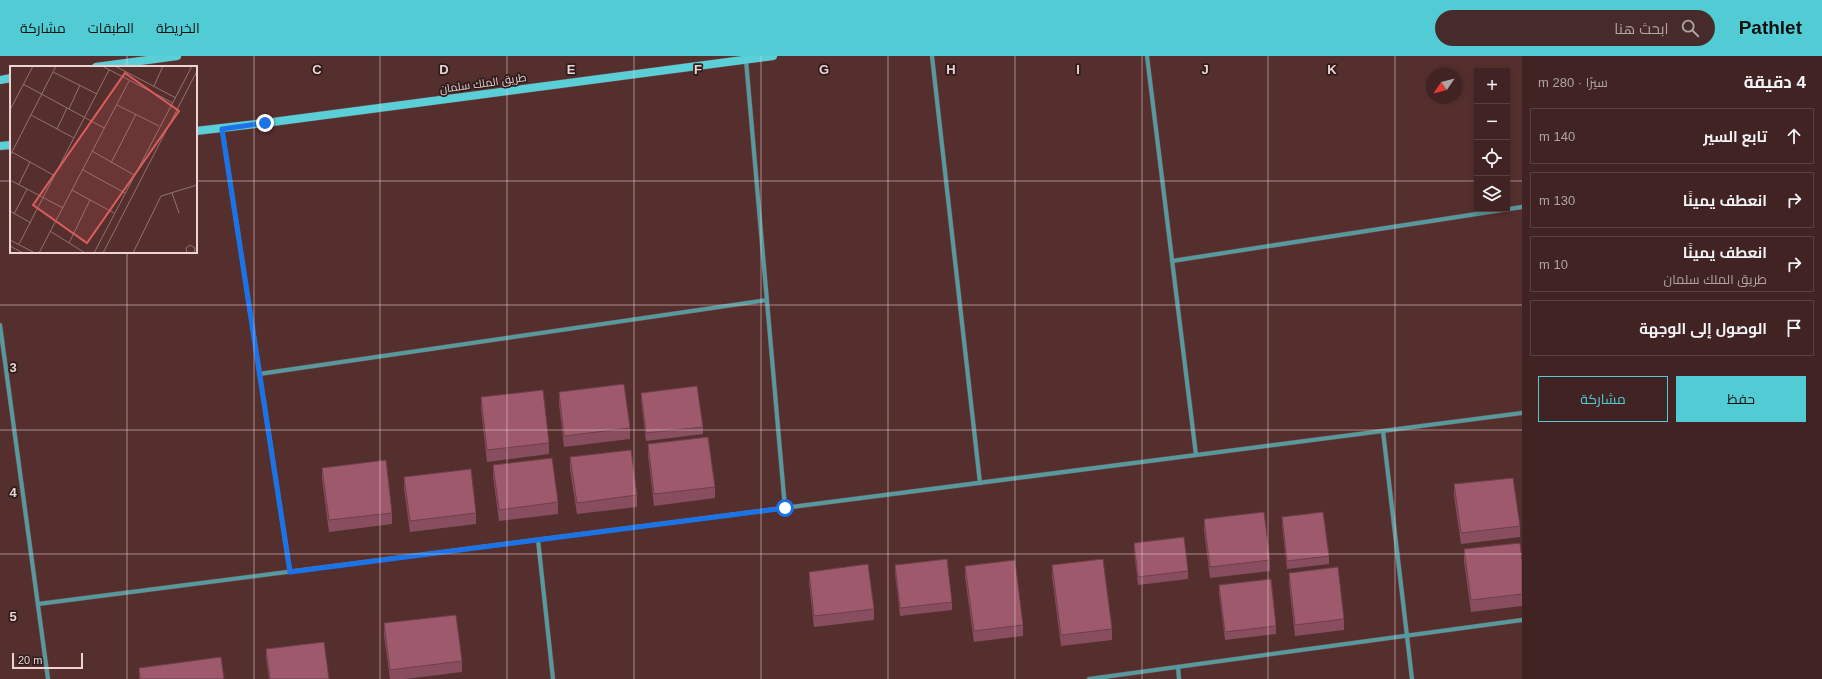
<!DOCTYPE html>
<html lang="ar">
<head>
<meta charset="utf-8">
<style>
	:root { --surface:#402322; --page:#472b2a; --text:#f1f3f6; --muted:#aea4a5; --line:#594040; --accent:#51ccd5 }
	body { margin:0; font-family:Helvetica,Cairo,sans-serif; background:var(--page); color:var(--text); direction:rtl }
	.controls { position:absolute; right:12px; top:12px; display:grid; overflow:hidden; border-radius:0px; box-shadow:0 2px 6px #0003 }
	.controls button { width:36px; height:36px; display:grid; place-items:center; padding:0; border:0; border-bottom:1px solid var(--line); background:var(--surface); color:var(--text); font:20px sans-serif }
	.compass { position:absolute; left:1426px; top:12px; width:36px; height:36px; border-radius:50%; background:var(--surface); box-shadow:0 2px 6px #0003; rotate:235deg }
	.scale { position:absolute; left:12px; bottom:10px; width:71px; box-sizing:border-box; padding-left:4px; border:2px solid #edd4d3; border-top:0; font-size:11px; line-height:14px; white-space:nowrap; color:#edd4d3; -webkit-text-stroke:3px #2e1d1c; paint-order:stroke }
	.stop { position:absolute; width:12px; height:12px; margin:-9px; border:3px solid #1a73e8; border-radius:50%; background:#fff }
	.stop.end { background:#1a73e8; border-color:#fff; box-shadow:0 1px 4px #0008 }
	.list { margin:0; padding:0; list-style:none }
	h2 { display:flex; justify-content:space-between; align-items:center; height:52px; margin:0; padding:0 16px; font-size:17px }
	h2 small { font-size:13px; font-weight:400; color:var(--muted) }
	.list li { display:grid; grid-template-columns:26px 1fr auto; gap:12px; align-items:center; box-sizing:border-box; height:56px; margin:0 8px 8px; padding:0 8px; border:1px solid var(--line); border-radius:0px }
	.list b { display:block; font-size:15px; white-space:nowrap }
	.list p { margin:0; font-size:13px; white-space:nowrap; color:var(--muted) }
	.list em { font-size:13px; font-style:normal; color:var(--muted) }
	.actions { display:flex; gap:8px; padding:12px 16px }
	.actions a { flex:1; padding:9px 0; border:1px solid var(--accent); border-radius:0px; text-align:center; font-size:14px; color:var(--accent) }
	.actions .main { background:var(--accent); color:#111 }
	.icon { flex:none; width:22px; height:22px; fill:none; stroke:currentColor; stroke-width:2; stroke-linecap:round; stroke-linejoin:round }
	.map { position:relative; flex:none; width:1522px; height:623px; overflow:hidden; direction:ltr }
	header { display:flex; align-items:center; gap:24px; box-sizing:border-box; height:56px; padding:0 20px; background:var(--accent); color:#111 }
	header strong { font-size:19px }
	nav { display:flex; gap:22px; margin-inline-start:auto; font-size:14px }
	.search { width:280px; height:36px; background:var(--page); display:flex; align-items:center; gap:10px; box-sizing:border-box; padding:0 14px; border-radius:22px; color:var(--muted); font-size:15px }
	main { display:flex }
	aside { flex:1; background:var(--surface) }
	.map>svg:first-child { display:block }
</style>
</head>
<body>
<header>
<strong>Pathlet</strong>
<div class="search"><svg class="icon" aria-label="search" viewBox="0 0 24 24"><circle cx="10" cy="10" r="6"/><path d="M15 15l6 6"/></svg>ابحث هنا</div>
<nav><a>الخريطة</a><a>الطبقات</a><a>مشاركة</a></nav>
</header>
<main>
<aside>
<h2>4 دقيقة<small>سيرًا · 280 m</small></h2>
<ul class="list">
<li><svg class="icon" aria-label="ahead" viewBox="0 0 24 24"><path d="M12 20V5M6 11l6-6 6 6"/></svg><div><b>تابع السير</b></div><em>140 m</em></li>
<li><svg class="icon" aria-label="right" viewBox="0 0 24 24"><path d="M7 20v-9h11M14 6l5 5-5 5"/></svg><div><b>انعطف يمينًا</b></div><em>130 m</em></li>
<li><svg class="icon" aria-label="right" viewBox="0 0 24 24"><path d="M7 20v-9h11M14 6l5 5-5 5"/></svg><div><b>انعطف يمينًا</b><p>طريق الملك سلمان</p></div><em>10 m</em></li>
<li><svg class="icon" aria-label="arrive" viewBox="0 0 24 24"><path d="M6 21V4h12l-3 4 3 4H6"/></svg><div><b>الوصول إلى الوجهة</b></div></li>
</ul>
<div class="actions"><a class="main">حفظ</a><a>مشاركة</a></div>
</aside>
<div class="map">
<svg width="1522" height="623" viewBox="0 0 1522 623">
	<rect width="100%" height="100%" fill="#552f2e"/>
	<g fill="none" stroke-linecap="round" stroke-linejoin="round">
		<defs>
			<g id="street">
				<polyline points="932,0 980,427"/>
				<polyline points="1147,0 1196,399"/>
				<polyline points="746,4 785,452"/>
				<polyline points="222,73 290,516"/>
				<polyline points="1172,205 1522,151"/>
				<polyline points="0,269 48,623"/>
				<polyline points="259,318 767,244"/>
				<polyline points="1383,375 1412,623"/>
				<polyline points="538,484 553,623"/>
				<polyline points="38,548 1522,357"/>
				<polyline points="1178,611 1179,623"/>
				<polyline points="1089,623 1522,564"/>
			</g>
			<g id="secondary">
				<polyline points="96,11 177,0"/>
				<polyline points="0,24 11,22"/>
				<polyline points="196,75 265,67 773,0"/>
				<polyline points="0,90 11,89"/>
			</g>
		</defs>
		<use href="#street" stroke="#704d4c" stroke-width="5"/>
		<use href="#secondary" stroke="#704d4c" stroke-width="9"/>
		<use href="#street" stroke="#569a9f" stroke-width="4"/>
		<use href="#secondary" stroke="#5bcfd8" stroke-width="8"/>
	</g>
	<g fill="#884d5e">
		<polygon points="559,336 630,372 630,383 564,391 559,347"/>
		<polygon points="641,337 703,371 703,378 646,385 641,344"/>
		<polygon points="481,341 549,387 549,398 487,406 481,352"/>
		<polygon points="648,388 715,431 715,442 654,450 648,399"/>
		<polygon points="570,401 637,439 637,451 577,458 570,413"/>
		<polygon points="493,409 558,446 558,458 499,465 493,420"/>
		<polygon points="322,412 392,457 392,468 329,476 322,423"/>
		<polygon points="404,421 476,457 476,468 410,476 404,432"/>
		<polygon points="1454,428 1520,470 1520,481 1461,488 1454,440"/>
		<polygon points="1282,461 1329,500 1329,508 1287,513 1282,469"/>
		<polygon points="1204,463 1270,504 1270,515 1210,522 1204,474"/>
		<polygon points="1134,487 1188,515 1188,523 1138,529 1134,495"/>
		<polygon points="1464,493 1522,506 1522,550 1471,556 1464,505"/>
		<polygon points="895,509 952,546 952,554 900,560 895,517"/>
		<polygon points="1052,509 1112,573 1112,584 1061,590 1052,520"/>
		<polygon points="965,510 1023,569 1023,580 974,586 965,521"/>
		<polygon points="809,516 874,553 874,564 814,571 809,527"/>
		<polygon points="1289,517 1344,563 1344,574 1295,580 1289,528"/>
		<polygon points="1219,529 1276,570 1276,578 1225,584 1219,537"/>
		<polygon points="384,567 462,605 462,616 406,623 390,623 384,579"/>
		<polygon points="266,593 329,623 269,623 266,601"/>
		<polygon points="139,612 224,623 139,623"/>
	</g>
	<g fill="#9e596d" stroke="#6f3e4c">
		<polygon points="624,328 630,372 564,380 559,336"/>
		<polygon points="697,330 703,371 646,377 641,337"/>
		<polygon points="543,334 549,387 487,394 481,341"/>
		<polygon points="708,381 715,431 654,438 648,388"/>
		<polygon points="631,394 637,439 577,447 570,401"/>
		<polygon points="552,402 558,446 499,454 493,409"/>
		<polygon points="386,404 392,457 329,464 322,412"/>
		<polygon points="471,413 476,457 410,465 404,421"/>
		<polygon points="1513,422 1520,470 1461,477 1454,428"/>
		<polygon points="1264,456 1270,504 1210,511 1204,463"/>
		<polygon points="1323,456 1329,500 1287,505 1282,461"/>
		<polygon points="1184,481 1188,515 1138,521 1134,487"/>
		<polygon points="1520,487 1522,506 1522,538 1471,544 1464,493"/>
		<polygon points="947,503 952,546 900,552 895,509"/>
		<polygon points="1103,503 1112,573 1061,579 1052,509"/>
		<polygon points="1015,504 1023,569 974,575 965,510"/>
		<polygon points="868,508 874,553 814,560 809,516"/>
		<polygon points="1338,511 1344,563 1295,569 1289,517"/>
		<polygon points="1271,523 1276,570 1225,576 1219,529"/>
		<polygon points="456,559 462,605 390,614 384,567"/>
		<polygon points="324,586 329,623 270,623 266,593"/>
		<polygon points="221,601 224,623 140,623 139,612"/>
	</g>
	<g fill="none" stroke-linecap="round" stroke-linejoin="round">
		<polyline stroke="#1a73e8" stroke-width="5" points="265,67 222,73 290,516 785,452"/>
	</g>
	<path fill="none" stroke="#edd4d3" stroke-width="1" stroke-opacity="0.55" d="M127 0V11M254 0V623M380 0V623M507 0V623M634 0V623M761 0V623M888 0V623M1015 0V623M1142 0V623M1268 0V623M1395 0V623M0 125H11M196 125H1477M1507 125H1522M127 196V623M0 249H1522M0 374H1522M0 498H1522"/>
	<g text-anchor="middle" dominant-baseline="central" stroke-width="3.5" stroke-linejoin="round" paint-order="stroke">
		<g font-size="11" fill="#edd4d3" stroke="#2e1d1c">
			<text transform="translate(483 27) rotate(-8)">طريق الملك سلمان</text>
		</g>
	</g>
	<g transform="translate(10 10)">
		<rect width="187" height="187" fill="#552f2e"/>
		<path fill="none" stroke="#927170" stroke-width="1" d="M92 0 163 37M105 0 166 32M43 6 87 28M13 18 94 62M144 20 153 0M107 39 149 60M59 43 70 19M0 44 23 0M21 49 64 72M47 63 57 42M82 85 124 109M2 86 45 110M0 90 46 0M101 97 126 48M73 104 115 127M0 114 53 142M9 118 20 96M62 124 104 147M162 127 169 147M0 145 21 157M4 148 17 123M40 165 75 187M0 174 25 187M59 177 80 134M9 178 99 4M0 180 13 187M29 187 119 15M84 187 182 0M93 187 187 5M123 187 151 130 187 119M177 187 176 182 180 179 185 182 184 187"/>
		<path fill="#dd5c5b" fill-opacity="0.15" stroke="#dd5c5b" stroke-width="2" d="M115 7 169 45 77 177 23 139Z"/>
		<rect width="187" height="187" fill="none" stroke="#edd4d3" stroke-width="2"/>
	</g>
	<g font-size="13" text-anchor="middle" font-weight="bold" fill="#edd4d3" stroke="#2e1d1c" stroke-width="3.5" stroke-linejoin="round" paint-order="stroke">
		<text x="317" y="18">C</text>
		<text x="444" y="18">D</text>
		<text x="571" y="18">E</text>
		<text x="698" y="18">F</text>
		<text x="824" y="18">G</text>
		<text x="951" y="18">H</text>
		<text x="1078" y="18">I</text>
		<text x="1205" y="18">J</text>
		<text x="1332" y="18">K</text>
		<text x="13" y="316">3</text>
		<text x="13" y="441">4</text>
		<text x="13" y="565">5</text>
	</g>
</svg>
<div class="controls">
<button>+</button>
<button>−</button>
<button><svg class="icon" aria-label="locate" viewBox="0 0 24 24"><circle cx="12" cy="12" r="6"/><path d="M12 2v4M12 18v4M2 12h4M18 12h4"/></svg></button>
<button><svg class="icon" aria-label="layers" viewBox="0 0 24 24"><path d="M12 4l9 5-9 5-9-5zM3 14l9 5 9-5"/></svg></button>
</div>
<svg class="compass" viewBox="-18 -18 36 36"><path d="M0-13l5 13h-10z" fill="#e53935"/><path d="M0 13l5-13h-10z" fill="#aea4a5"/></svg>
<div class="scale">20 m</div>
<div class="stop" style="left:785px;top:452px"></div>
<div class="stop end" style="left:265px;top:67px"></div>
</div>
</main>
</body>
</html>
